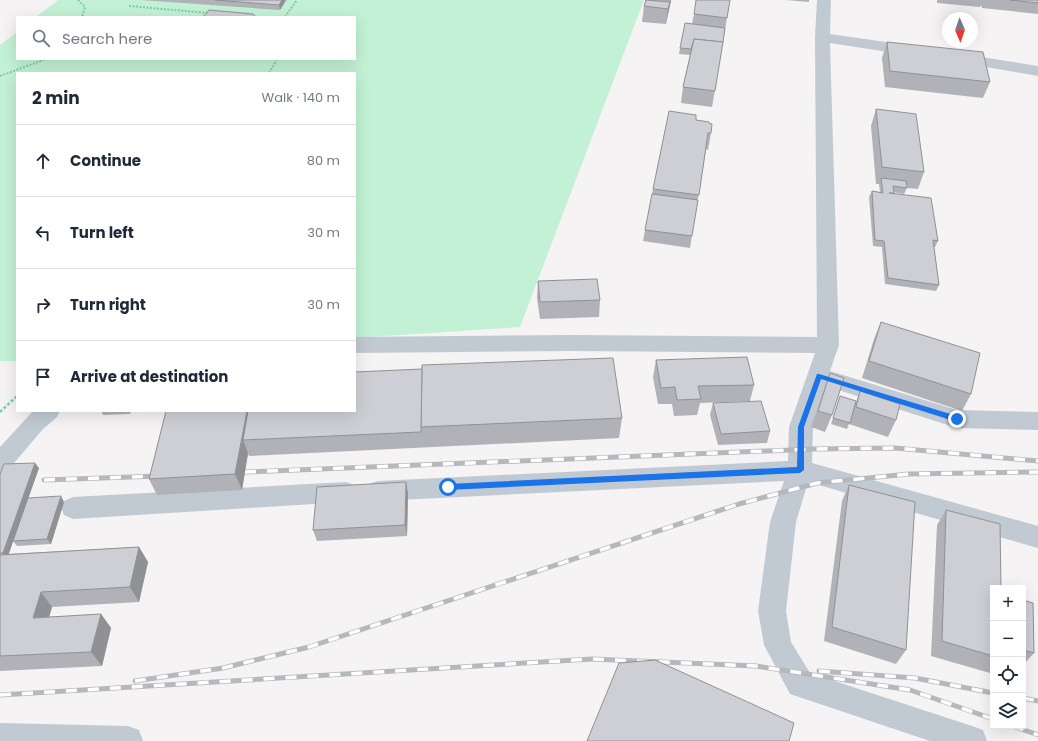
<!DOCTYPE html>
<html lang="en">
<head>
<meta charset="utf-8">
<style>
	:root { --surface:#fff; --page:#f2f2f3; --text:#1f2937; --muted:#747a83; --line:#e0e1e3 }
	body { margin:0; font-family:Poppins,sans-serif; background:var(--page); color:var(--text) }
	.controls { position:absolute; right:12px; bottom:12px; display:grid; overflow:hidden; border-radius:0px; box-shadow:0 4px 16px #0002 }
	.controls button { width:36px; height:36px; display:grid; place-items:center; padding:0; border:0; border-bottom:1px solid var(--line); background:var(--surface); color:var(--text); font:20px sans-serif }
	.compass { position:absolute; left:942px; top:12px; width:36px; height:36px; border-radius:50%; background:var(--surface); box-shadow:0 4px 16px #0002; rotate:178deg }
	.stop { position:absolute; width:12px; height:12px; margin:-9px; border:3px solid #1a73e8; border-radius:50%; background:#fff }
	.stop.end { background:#1a73e8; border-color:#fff; box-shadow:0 1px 4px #0008 }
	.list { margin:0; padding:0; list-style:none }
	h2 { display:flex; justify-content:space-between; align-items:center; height:52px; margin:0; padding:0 16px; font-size:17px }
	h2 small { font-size:13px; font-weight:400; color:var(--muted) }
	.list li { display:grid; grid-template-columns:26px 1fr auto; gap:12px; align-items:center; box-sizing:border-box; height:72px; padding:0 16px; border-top:1px solid var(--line) }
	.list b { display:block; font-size:15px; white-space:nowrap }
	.list em { font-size:13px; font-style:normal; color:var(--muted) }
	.icon { flex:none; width:22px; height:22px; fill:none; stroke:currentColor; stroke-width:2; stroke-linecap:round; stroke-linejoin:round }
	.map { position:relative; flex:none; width:1038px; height:741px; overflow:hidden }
	.search { position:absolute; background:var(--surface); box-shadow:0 4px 16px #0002; left:16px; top:16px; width:340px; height:44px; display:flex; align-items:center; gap:10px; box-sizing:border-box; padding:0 14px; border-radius:0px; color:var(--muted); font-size:15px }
	.panel { position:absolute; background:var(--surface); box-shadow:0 4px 16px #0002; left:16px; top:72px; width:340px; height:340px; border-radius:0px }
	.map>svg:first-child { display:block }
</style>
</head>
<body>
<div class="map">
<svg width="1038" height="741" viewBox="0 0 1038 741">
	<rect width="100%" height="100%" fill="#f5f3f3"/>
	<polygon fill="#c3f1d5" points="58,0 644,0 520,327 355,338 355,73 17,73 17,361 0,361 0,45 17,32 17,59 355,59 355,17 36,17"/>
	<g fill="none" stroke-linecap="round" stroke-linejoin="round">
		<g stroke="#7ad0a6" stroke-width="2" stroke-dasharray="2 1.5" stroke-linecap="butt">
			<polyline points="78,0 85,7 82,17"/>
			<polyline points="129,6 208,13"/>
			<polyline points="285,17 297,0"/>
			<polyline points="269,73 277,59"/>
			<polyline points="0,76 46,59"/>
		</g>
		<polyline stroke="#7ad0a6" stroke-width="2.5" stroke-dasharray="3 2" stroke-linecap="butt" points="0,412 17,396"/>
		<g fill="#c1cad2" fill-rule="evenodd">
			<polygon points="817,0 831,0 830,34 914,46 919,48 922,51 919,54 914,56 830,43 839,345 830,371 957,410 1038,412 1038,430 957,428 826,386 813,427 812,463 1038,526 1038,548 808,482 796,522 786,611 791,642 810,673 972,726 983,730 987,741 930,741 790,694 764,645 758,611 770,522 784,481 378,501 369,498 366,491 369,484 378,481 788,461 789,427 815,353 572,351 355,353 355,337 572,335 817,337 815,37"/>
			<polygon points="956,53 1038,66 1038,76 951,61 948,58 951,55"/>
			<polygon points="33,411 60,411 57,417 43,429 8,470 0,473 0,447"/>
			<polygon points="346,482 355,485 358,492 355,499 346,502 73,519 64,515 61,508 64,501 73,497"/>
			<polygon points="0,723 128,726 139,730 143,741 0,741"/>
		</g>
		<defs>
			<g id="rail">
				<polyline points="245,472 815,449 895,448 1038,461"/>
				<polyline points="44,480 159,476"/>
				<polyline points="819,671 915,678 993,693"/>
				<polyline points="135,681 223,668 309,647 739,504 817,483 909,474 1038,472"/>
				<polyline points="0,695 592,659 756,666 910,690 993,719"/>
				<polyline points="1023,698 1038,701"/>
				<polyline points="1013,726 1038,735"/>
			</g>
		</defs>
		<use href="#rail" stroke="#b5b8bd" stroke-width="5"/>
		<use href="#rail" stroke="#fff" stroke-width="3.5" stroke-dasharray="11" stroke-linecap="butt"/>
	</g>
	<g fill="#b0b2b7">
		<polygon points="141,0 287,0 286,2 285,1 285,2 280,10"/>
		<polygon points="646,0 671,0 666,24 642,22 644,6"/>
		<polygon points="730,0 712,107 681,103 683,87 690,55 679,54 680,48 692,24 694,14"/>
		<polygon points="786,0 809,0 809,2"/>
		<polygon points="937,0 1038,0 1038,14 982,8 981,5 980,7 937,3"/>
		<polygon points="887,42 990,82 983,98 885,87 882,58"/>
		<polygon points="876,109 924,172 918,189 907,188 904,194 893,192 893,194 938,241 935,247 934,247 939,285 936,291 885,284 882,247 873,246 869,197 872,191 880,192 879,184 876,184 871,126"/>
		<polygon points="696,120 711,133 708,150 706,149 690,248 643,241 645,230 653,189"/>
		<polygon points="538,281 600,300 599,317 540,319 537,298"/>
		<polygon points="881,322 971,394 962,411 862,378 874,339"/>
		<polygon points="656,360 754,385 750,401 700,403 697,415 674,416 672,404 658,404 653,377"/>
		<polygon points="830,373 832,415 825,432 811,427"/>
		<polygon points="860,391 896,420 888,437 849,424 847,429 831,424 840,396 856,402"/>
		<polygon points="713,403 770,431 767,443 718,445 710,415"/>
		<polygon points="101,411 131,411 130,414 103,415"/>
		<polygon points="166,411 622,418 619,438 249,456 248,454 242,490 157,495 149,479"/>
		<polygon points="39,468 28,498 64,502 51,544 17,546 13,541 8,554 139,547 148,562 139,602 52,607 49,617 101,614 111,628 102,666 0,671 0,474"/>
		<polygon points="849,485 906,650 896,664 824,641 842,501"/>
		<polygon points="408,493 407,536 317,541 313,530"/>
		<polygon points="946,510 993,588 993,669 990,673 931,656 937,525"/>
		<polygon points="1023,600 1034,653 1023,665"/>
	</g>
	<g fill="#909195">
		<polygon points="282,0 285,0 285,2 280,10 279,5"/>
		<polygon points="670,0 671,0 666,24 668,9"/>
		<polygon points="247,411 255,411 243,440 248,453 242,490 235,474"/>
		<polygon points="35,463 39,468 7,559 3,553"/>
		<polygon points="406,482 408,493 407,536 405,525"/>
		<polygon points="61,496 64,502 51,544 47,539"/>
		<polygon points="139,547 148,562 139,602 130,587"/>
		<polygon points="41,592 52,607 45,632 33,618"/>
		<polygon points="101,614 111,628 102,666 91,652"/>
	</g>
	<g fill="#cdcfd5" stroke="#909195">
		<polygon points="215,0 282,0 279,5"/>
		<polygon points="646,0 670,2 668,9 644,6"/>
		<polygon points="696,0 730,0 727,18 694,14"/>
		<polygon points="1010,0 1038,0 1038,3"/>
		<polygon points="209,10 253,14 256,17 203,17"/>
		<polygon points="685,23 725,28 723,42 694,39 691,49 680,48"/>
		<polygon points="694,39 723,42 715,91 683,87"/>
		<polygon points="887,42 983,52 990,82 890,71"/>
		<polygon points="876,109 916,114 924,172 882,167"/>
		<polygon points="669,111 696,115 696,120 709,122 709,123 712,124 711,133 708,133 699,195 653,189"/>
		<polygon points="881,178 906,181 907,188 893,186 894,193 889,193 931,198 938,241 933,240 939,285 888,278 884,241 875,240 872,191 883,193"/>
		<polygon points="652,194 698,200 692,236 645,230"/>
		<polygon points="597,279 600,300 540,302 538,281"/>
		<polygon points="881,322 980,353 971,394 869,361"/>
		<polygon points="747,357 754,385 698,386 701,399 677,400 675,387 661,388 656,360"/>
		<polygon points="613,358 622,418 421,427 422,365"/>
		<polygon points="422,369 421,427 421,432 243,440 248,411 355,411 355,372"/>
		<polygon points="830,373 844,378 832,415 818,411"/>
		<polygon points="860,391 900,404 896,420 856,407"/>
		<polygon points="840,396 856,401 850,423 833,418"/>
		<polygon points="761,401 770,431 721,434 713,403"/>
		<polygon points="166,411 247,411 235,474 149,479"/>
		<polygon points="35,463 3,553 0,553 0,474 4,464"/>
		<polygon points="406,482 405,525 313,530 317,487"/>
		<polygon points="849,485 915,502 906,650 832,627"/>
		<polygon points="61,496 47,539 13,541 28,498"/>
		<polygon points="946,510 1000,524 1001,588 993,588 993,656 942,641"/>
		<polygon points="139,547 130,587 41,592 33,618 101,614 91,652 0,656 0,555"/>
		<polygon points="1023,600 1033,603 1034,653 1023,650"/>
		<polygon points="655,660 794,723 789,741 587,741 619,663"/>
	</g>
	<polygon fill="#1a73e8" points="817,374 819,374 957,416 960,419 957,422 821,379 804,427 804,470 800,473 448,490 444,487 448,484 797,467 798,427"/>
</svg>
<div class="controls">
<button>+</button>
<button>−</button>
<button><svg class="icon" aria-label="locate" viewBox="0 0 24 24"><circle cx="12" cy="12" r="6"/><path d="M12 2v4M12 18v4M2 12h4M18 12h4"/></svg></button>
<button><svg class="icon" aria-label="layers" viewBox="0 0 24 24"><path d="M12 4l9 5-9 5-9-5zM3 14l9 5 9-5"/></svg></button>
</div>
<svg class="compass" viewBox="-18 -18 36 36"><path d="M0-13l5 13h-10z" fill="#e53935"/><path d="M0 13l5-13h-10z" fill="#747a83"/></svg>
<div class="stop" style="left:448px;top:487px"></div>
<div class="stop end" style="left:957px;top:419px"></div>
<div class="search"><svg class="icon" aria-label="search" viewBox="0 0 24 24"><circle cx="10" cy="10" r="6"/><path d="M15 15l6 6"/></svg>Search here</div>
<section class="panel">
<h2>2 min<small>Walk · 140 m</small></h2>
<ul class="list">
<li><svg class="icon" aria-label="ahead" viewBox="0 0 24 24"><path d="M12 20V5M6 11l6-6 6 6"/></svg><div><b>Continue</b></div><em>80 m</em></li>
<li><svg class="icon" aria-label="left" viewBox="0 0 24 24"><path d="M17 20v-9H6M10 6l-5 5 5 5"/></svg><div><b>Turn left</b></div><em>30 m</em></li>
<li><svg class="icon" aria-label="right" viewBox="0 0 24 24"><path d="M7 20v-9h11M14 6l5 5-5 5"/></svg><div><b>Turn right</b></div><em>30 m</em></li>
<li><svg class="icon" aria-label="arrive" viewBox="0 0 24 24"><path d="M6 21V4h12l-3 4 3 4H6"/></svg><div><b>Arrive at destination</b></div></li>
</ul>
</section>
</div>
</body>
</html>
